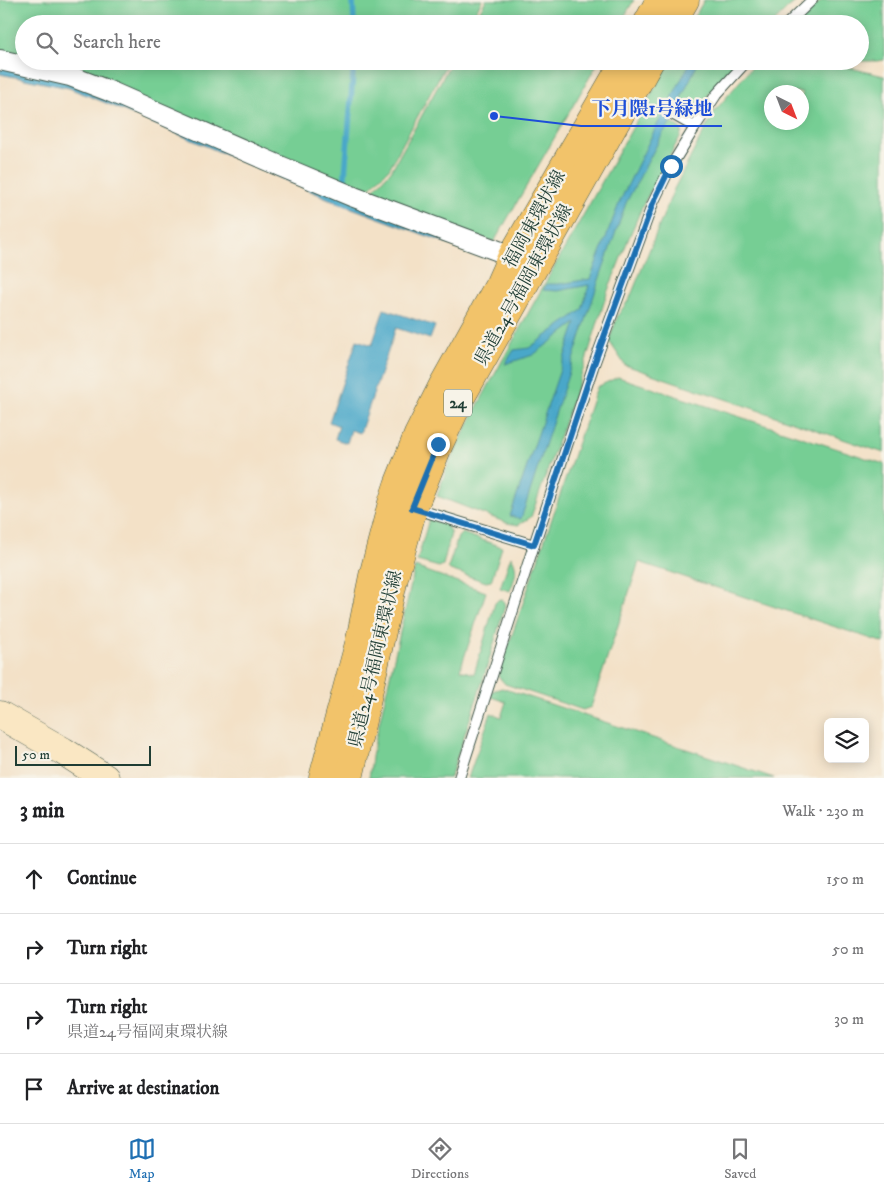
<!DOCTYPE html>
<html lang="en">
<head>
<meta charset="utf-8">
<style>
	:root { --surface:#fff; --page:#f2f2f2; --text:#202124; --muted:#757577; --line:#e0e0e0; --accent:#1f6fb2 }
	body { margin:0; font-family:"IM FELL DW Pica","Noto Serif JP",serif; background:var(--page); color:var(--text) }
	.controls { position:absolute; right:15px; bottom:15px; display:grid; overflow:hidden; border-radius:8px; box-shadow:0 2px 12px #0003 }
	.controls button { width:45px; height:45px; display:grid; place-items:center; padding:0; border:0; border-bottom:1px solid var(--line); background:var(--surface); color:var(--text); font:25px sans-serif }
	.compass { position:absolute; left:764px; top:85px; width:45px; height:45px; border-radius:50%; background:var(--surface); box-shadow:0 2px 12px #0003; rotate:138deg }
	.scale { position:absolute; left:15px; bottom:12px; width:136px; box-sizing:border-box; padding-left:5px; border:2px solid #1f3d34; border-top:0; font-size:14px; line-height:18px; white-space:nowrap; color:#1f3d34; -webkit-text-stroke:4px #f7f3e8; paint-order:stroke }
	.stop { position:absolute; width:15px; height:15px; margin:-11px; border:4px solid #1f6fb2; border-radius:50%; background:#fff }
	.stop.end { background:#1f6fb2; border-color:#fff; box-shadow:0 1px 5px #0008 }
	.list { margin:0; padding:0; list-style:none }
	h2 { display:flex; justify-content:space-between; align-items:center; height:65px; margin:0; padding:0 20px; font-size:21px }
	h2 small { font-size:16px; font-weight:400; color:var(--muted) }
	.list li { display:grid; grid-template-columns:32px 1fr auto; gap:15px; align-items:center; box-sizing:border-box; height:70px; padding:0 20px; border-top:1px solid var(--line) }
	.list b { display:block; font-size:19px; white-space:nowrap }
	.list p { margin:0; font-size:16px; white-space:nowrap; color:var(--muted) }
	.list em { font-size:16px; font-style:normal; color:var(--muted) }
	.icon { flex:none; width:28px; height:28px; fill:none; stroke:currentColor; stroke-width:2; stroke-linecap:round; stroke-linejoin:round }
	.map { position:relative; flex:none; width:884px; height:778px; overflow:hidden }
	.search { position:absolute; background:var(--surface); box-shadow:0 2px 12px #0003; left:15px; right:15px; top:15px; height:55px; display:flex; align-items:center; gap:12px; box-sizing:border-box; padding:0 18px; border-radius:28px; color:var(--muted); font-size:19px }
	.sheet { height:345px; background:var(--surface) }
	nav { display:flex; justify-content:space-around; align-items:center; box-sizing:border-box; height:70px; border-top:1px solid var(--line); background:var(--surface); font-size:14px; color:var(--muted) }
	nav a { display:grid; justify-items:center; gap:2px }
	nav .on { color:var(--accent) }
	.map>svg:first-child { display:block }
</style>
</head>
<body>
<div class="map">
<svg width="884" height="778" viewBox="0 0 884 778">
	<rect width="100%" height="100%" fill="#f7f3e8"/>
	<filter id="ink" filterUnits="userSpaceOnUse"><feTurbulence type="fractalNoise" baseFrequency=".02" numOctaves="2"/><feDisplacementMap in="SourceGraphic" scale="10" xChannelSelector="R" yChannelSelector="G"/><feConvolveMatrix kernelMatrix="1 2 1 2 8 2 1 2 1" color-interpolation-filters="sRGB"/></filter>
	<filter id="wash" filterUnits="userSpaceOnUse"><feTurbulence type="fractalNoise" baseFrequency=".0096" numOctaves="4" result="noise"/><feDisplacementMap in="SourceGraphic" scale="20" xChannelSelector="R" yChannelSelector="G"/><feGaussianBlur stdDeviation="1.12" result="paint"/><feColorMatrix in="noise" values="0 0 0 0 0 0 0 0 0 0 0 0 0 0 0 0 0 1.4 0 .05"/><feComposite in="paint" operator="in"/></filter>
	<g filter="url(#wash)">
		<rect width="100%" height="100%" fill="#f3e1c7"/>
		<g fill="#76ce94" stroke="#4a8664" fill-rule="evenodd">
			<polygon points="0,0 482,0 469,24 24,24 24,61 0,56"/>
			<polygon points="486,0 634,0 620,24 473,24"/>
			<polygon points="704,0 798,0 789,7 772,24 691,24"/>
			<polygon points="823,0 884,0 884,60 877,61 860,61 860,24 801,24 805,13"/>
			<polygon points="24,61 448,61 389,169 361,196"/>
			<polygon points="452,61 599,61 494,242 375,201 373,190 391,171"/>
			<polygon points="670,61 737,61 699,106 689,108 680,105 671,123 677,126 682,130 680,137 643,205 628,240 607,293 584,367 531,517 518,525 507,523 437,496 448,465 478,405 531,308"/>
			<path d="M757 61H821L884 76V453L625 365 609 341 618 315 630 298 674 189 714 112ZM772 92H802V122H772Z"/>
			<polygon points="618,377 884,464 884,643 639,562 591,707 583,710 505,684 498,676 597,387"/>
			<polygon points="429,519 446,525 451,533 443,565 439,567 417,561"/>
			<polygon points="462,533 502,547 491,581 486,582 450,570 448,568 458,537"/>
			<path d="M511 556C519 569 515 578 510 591L500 588Z"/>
			<polygon points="415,567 486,592 460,670 474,674 495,603 499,599 503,600 505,606 483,680 450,778 369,778 373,750"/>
			<polygon points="502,688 774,778 468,778 491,713 501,717 506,702 491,697 492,691"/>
		</g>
		<g fill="#4aa7c9" stroke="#34727e">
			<path d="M691 61H699L681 98C679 111 671 123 663 133L626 203 599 280 521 519 510 516 576 323 533 355 505 364 514 350 529 348 582 310 589 285 558 291 543 290 547 284H559L590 279 620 201 655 129Z"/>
			<polygon points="0,62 69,81 482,251 479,255 341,204 106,103 69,88 0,74"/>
			<polygon points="384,309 435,326 430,339 396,328 360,433 351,430 347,443 335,439 339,426 329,422 357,340 372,345"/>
		</g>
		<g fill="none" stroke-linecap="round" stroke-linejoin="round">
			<g stroke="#4aa7c9" stroke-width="5.5">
				<polyline points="353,0 354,24"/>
				<polyline points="344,188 354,61"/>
			</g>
		</g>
	</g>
	<g filter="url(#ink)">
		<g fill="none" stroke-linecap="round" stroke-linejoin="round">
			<defs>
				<g id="lane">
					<polyline points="787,24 812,0"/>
					<polyline points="674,115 695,127"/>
					<polyline points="413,508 534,545"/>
					<polyline points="459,778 534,545 593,367 653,203 671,166 695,127 716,95 747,61"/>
				</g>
				<polyline id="street" points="0,60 70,76 109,91 280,166 354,197 512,256"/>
				<polyline id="secondary" points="0,715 63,751 105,778"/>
				<g id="primary">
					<polyline points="647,24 660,0"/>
					<polyline points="671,24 685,0"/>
					<polyline points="323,778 360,640 373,576 392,503 398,485 418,435 443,385 500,283 512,256 625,61"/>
					<polyline points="349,778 394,578 413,508 439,444 461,397 650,61"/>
				</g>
			</defs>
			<use href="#lane" stroke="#3f564a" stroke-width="12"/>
			<use href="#street" stroke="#3f564a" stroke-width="22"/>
			<use href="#secondary" stroke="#3f564a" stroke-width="29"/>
			<use href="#primary" stroke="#3f564a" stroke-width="29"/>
			<use href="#lane" stroke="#fff" stroke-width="10"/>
			<use href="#street" stroke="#fff" stroke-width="20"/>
			<use href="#secondary" stroke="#fae7c3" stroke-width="28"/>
			<use href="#primary" stroke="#f2c36a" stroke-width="28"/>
		</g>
	</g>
	<g fill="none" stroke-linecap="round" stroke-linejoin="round" filter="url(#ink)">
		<polyline stroke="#1f6fb2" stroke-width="6" points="438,444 412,508 534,545 593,367 653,203 671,166"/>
	</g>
	<g text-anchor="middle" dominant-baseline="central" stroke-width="4.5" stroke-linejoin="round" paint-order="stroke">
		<rect fill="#f7f3e8" stroke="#60746a" stroke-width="1" x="444" y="389.5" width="28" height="27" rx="4"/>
		<g font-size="16" font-weight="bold" fill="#1f3d34">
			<text x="458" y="403">24</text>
		</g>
		<g font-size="18" fill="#1f3d34" stroke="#f7f3e8">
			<text transform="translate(535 219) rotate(-61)">福岡東環状線</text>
			<text transform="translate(524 285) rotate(-61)">県道24号福岡東環状線</text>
			<text transform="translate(376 659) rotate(-77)">県道24号福岡東環状線</text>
		</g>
	</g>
	<path fill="none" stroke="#1d4ed8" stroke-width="2" d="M494 116L581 126H722"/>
	<circle fill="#1d4ed8" stroke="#f7f3e8" stroke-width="2" cx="494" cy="116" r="5"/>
	<g font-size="19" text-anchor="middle" font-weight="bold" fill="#1d4ed8" stroke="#f7f3e8" stroke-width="4.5" stroke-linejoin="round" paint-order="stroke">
		<text x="652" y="115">下月隈1号緑地</text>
	</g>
</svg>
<div class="controls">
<button><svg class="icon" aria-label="layers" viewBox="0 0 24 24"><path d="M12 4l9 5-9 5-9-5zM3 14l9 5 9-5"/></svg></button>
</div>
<svg class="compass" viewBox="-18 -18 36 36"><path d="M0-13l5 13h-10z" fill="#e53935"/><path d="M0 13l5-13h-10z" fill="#757577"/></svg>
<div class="scale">50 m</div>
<div class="stop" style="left:671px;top:166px"></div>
<div class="stop end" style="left:438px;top:444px"></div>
<div class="search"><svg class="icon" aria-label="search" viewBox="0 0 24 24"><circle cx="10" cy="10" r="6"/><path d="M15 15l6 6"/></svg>Search here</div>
</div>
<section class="sheet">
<h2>3 min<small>Walk · 230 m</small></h2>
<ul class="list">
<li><svg class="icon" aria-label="ahead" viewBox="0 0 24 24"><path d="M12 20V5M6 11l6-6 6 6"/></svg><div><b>Continue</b></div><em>150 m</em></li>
<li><svg class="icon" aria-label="right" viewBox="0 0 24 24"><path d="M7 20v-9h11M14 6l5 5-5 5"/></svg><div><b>Turn right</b></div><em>50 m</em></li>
<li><svg class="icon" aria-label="right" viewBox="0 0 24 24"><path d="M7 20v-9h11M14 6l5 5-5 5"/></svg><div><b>Turn right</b><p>県道24号福岡東環状線</p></div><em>30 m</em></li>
<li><svg class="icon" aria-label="arrive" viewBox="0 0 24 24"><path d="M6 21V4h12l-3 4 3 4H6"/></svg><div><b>Arrive at destination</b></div></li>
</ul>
</section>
<nav>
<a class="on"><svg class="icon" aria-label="map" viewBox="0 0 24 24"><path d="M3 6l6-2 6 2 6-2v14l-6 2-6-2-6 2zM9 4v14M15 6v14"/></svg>Map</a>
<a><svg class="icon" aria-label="directions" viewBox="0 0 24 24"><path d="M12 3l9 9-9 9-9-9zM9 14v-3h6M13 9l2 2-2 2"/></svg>Directions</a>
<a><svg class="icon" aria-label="saved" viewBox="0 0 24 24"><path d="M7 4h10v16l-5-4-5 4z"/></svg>Saved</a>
</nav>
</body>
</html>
